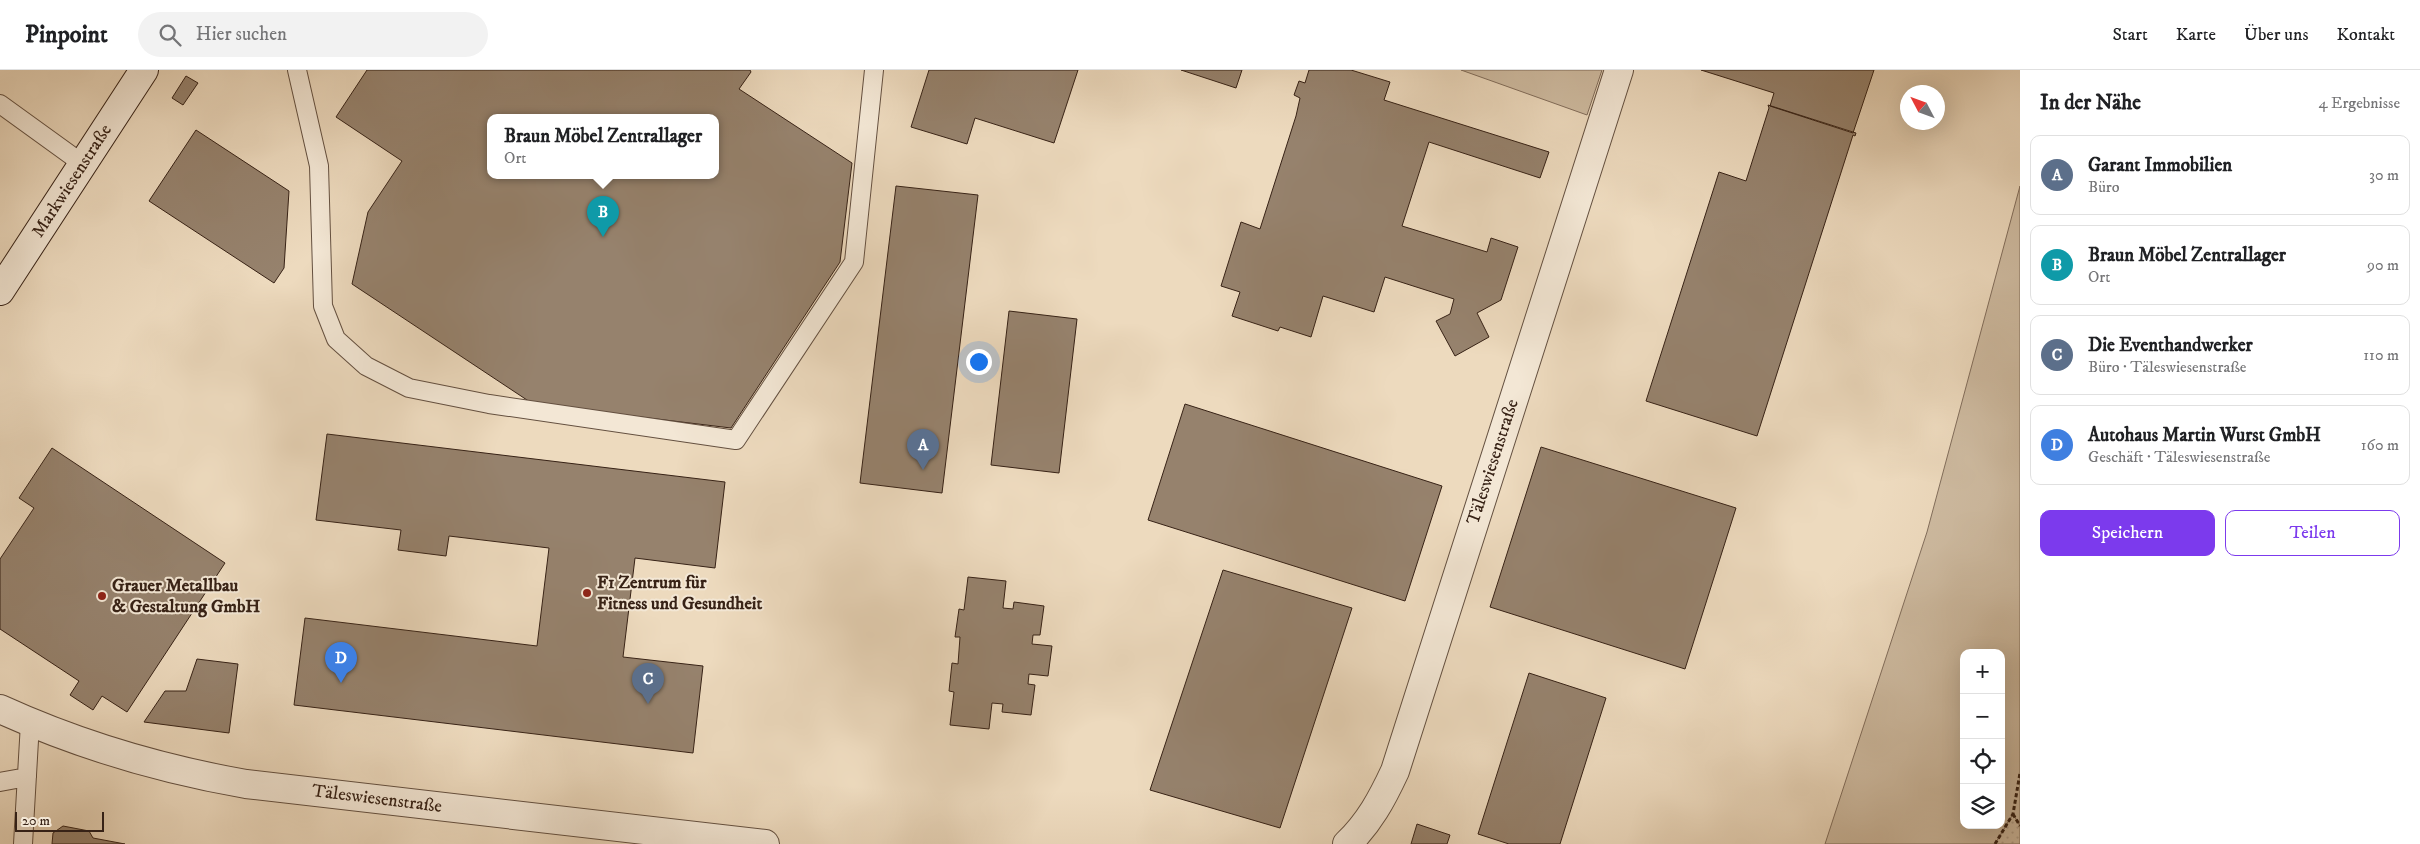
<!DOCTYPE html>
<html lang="de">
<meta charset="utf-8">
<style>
:root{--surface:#fff;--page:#f2f2f2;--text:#202124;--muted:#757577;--line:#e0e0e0;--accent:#7c3aed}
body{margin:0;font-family:"IM FELL DW Pica",serif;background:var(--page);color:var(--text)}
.controls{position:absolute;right:15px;bottom:15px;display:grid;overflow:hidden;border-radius:10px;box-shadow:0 5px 20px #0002}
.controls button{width:45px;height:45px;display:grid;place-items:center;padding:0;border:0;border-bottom:1px solid var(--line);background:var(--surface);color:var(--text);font:25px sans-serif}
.compass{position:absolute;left:1900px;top:15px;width:45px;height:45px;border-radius:50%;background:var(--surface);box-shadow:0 5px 20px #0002;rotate:311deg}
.scale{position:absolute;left:15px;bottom:12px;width:89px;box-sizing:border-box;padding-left:5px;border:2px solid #372216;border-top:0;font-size:14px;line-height:18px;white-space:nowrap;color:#372216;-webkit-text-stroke:4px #f3e7d5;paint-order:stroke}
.you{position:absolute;left:978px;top:291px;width:18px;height:18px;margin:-12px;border:4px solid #fff;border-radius:50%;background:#1a73e8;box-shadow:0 0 0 8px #1a73e833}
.badge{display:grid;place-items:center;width:32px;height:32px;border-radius:50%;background:var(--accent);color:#fff;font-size:16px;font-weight:700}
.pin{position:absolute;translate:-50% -41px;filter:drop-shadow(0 1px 2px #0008)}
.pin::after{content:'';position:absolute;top:26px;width:18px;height:15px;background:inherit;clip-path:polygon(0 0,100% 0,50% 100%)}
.popup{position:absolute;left:487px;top:44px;width:232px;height:65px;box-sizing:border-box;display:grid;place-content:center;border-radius:10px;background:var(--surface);filter:drop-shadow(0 1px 4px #0005);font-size:16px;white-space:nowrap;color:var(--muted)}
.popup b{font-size:19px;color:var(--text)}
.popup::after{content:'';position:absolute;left:50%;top:100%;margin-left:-10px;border:10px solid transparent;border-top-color:var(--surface)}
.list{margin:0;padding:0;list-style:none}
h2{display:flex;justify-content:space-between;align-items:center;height:65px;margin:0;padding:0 20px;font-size:21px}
h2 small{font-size:16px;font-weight:400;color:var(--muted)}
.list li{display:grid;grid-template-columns:32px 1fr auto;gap:15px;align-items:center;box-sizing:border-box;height:80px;margin:0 10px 10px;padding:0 10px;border:1px solid var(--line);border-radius:10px}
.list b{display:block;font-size:19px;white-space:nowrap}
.list p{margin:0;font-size:16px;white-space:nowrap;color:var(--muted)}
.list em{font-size:16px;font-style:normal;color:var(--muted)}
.actions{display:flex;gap:10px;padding:15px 20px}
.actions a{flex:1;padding:11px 0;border:1px solid var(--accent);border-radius:10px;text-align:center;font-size:18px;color:var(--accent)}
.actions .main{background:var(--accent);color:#fff}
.icon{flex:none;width:28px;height:28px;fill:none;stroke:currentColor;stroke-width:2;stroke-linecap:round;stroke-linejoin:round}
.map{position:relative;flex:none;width:2020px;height:774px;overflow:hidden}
header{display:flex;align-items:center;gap:30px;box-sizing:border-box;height:70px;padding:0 25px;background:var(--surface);border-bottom:1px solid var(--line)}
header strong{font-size:24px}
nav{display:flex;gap:28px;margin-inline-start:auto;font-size:18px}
.search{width:350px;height:45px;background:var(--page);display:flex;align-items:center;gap:12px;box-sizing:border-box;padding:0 18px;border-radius:28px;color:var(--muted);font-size:19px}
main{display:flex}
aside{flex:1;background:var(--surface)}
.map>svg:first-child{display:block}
.grass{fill:#cebba1;stroke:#826e5c;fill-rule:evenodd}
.garden{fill:url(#garden-dots);stroke:#826e5c}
.building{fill:#96826d;stroke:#372216;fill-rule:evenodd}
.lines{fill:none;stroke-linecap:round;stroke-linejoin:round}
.lane-casing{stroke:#645040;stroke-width:20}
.street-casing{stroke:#645040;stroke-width:30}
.secondary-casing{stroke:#372216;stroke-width:30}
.path{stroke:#372216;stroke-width:3;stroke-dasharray:4 2.5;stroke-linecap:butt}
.lane{stroke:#f3e7d5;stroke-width:18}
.street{stroke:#f3e7d5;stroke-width:28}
.secondary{stroke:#f3e7d5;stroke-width:28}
.poi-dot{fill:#8f2418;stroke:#f3e7d5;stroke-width:2}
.labels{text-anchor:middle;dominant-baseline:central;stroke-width:4;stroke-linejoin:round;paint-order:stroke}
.street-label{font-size:18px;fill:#372216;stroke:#f3e7d5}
.poi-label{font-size:18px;font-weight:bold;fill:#372216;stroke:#f3e7d5;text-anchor:start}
</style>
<header>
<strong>Pinpoint</strong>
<div class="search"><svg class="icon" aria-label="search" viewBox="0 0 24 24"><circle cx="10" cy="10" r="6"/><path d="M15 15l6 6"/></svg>Hier suchen</div>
<nav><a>Start</a><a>Karte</a><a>Über uns</a><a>Kontakt</a></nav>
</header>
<main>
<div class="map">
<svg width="2020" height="774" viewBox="0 0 2020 774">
<defs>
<pattern id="garden-dots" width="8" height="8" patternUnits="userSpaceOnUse" patternTransform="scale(1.25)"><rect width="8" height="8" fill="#cebba1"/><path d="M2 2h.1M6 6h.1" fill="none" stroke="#b2a08a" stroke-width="1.8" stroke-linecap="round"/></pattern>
</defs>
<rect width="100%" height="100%" fill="#eddabe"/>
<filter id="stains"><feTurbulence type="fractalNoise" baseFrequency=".004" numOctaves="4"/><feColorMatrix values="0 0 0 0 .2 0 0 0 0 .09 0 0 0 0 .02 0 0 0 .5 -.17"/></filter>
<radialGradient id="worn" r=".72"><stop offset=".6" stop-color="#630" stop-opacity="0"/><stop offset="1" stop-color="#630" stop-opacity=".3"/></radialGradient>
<path class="grass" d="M1461,0H1602L1587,45Z
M2020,116V756L2013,744L1995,774H1825L1927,462ZM1964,583H2001V755H1964Z"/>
<path class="garden" d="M2013,744L2020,756V774H1995Z"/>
<path class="building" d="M367,0H750L751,2L739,19L852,93L840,192L731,358L533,334L352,214L368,142L402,91L336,47ZM490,48H716V106H490Z
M929,0H1078L1054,73L975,48L967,74L911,57Z
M1181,0H1242L1236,18Z
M1309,0H1351L1390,12L1384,30L1549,82L1540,108L1429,72L1402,156L1487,182L1491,168L1518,177L1501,230L1477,243L1489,267L1455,286L1436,251L1450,244L1454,229L1385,207L1374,242L1323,226L1311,267L1280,257L1278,261L1232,246L1240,222L1221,216L1241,152L1260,159L1296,46L1300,28L1294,25L1299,11L1305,13Z
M1701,0H1874L1853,63L1770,36L1774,23Z
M186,6L198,13L183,35L172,28Z
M1768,35L1856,63L1855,66L1853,65L1757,366L1646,331L1719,102L1746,111L1769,38Z
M196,60L289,121L284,198L274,213L149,131Z
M896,116L978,125L942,423L860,413Z
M1009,241L1077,249L1059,403L991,395Z
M1185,334L1442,416L1405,531L1148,450Z
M327,364L725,412L715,498L635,488L623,587L703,596L693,683L294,635L305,548L537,576L549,478L449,466L446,486L398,480L401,460L316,450Z
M1541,377L1736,438L1685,599L1490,537Z
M52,378L225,493L127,642L102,626L93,640L70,625L79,611L0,559V489L34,438L19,428Z
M1223,500L1352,538L1280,758L1150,720Z
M968,507L1006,511L1003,538L1013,539L1014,532L1044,536L1040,565H1033L1032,574L1052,576L1048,606L1029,604L1028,614L1035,615L1031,645L1002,642L1003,634L992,633L989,659L950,655L954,622L949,621L952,593L958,594L960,567H955L959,539L964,540Z
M197,589L238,594L229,663L144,652L165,621H186Z
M1529,603L1606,628L1560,774H1509L1478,764Z
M1417,754L1450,765L1447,774H1411Z
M63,756L89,761L93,768L125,774H52L53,763Z"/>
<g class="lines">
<g class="lane-casing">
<path id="lane" d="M297,0L319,96L323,236L336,269L366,296L409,318L489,334L736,370L854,192L874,0
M0,34L83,94
M0,712L27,707
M23,774L30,653"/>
</g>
<g class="street-casing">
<path id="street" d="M0,639C79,675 160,699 246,714L765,774
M1347,774C1369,753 1382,729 1395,701L1619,0"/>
</g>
<g class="secondary-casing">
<path id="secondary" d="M0,221L144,0"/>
</g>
<path class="path" d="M2013,744L2020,756
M1995,774L2013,744L2020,703"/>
<use href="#lane" class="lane"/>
<use href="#street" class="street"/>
<use href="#secondary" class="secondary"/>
</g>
<g class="poi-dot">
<circle cx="587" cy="523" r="5"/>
<circle cx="102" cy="526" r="5"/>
</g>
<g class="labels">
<g class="street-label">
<text transform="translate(72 111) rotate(-57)">Markwiesenstraße</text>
<text transform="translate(1493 392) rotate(-72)">Täleswiesenstraße</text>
<text transform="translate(377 729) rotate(7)">Täleswiesenstraße</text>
</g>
<g class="poi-label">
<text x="597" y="513">F1 Zentrum für<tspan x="597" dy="21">Fitness und Gesundheit</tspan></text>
<text x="112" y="516">Grauer Metallbau<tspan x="112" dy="21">&amp; Gestaltung GmbH</tspan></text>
</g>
</g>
<rect width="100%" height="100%" filter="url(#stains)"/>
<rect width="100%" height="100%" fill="url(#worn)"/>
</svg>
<div class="controls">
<button>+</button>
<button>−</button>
<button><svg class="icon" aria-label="locate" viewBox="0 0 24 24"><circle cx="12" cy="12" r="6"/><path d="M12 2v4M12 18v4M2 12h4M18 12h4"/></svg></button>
<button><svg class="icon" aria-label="layers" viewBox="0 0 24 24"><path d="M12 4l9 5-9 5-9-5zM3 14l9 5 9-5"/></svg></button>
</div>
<svg class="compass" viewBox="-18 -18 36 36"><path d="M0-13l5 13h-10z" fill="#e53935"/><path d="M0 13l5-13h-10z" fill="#757577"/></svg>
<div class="scale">20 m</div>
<div class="you"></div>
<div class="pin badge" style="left:923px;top:400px;background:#5c6f8a">A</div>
<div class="pin badge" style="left:603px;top:167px;background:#0f9aa8">B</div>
<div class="popup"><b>Braun Möbel Zentrallager</b>Ort</div>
<div class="pin badge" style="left:648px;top:634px;background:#5c6f8a">C</div>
<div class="pin badge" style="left:341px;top:613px;background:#3f7fe0">D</div>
</div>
<aside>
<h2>In der Nähe<small>4 Ergebnisse</small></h2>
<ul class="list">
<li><span class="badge" style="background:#5c6f8a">A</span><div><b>Garant Immobilien</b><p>Büro</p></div><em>30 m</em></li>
<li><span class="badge" style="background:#0f9aa8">B</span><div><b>Braun Möbel Zentrallager</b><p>Ort</p></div><em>90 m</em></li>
<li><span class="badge" style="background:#5c6f8a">C</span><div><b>Die Eventhandwerker</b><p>Büro · Täleswiesenstraße</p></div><em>110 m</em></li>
<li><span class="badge" style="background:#3f7fe0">D</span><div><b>Autohaus Martin Wurst GmbH</b><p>Geschäft · Täleswiesenstraße</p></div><em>160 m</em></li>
</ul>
<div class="actions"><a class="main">Speichern</a><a>Teilen</a></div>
</aside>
</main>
